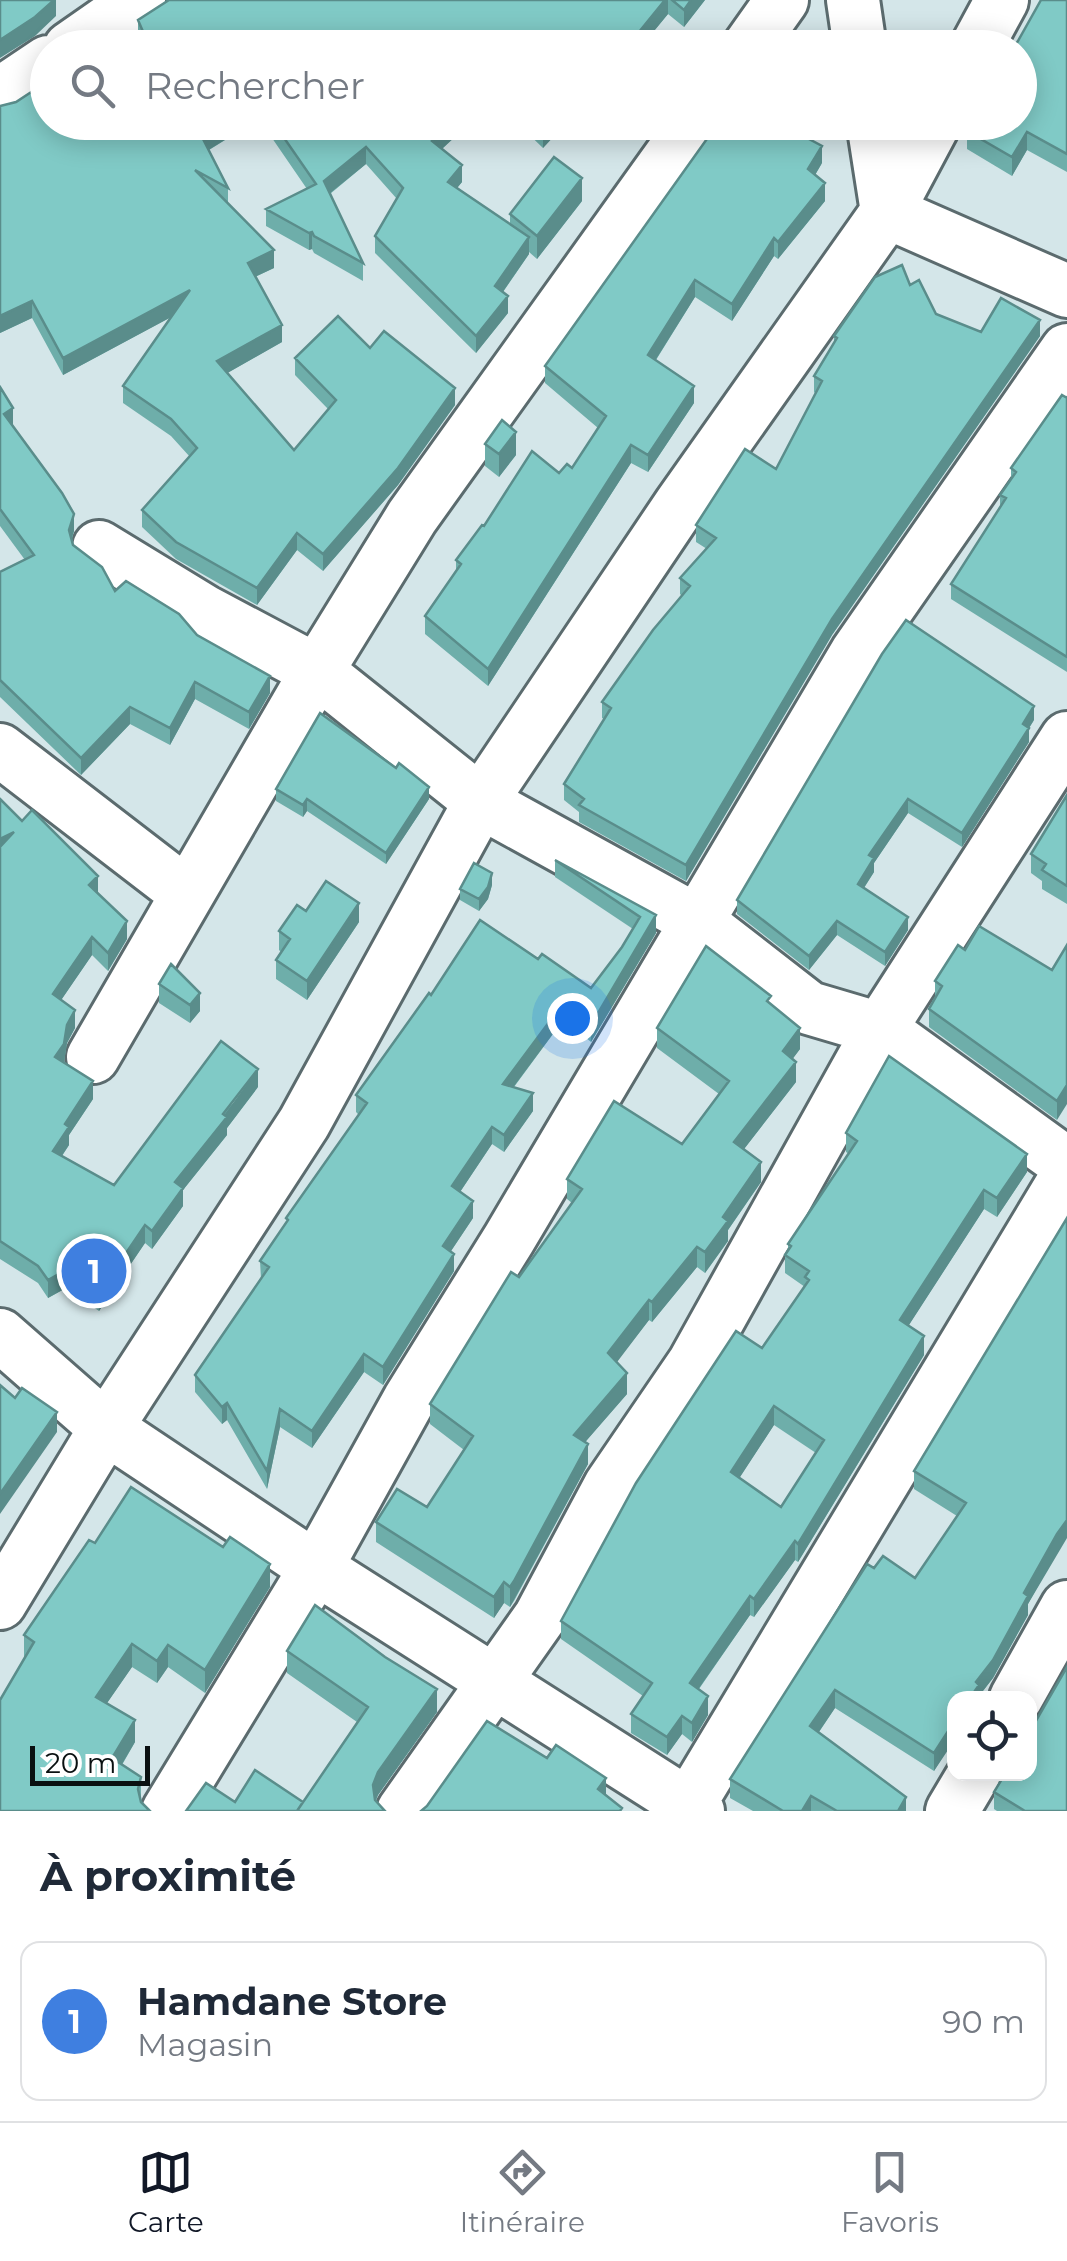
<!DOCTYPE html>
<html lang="fr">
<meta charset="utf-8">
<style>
:root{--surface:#fff;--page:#f6f6f7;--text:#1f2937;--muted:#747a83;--line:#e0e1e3;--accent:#111827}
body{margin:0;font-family:Montserrat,sans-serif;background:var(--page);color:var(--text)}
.controls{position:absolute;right:30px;bottom:30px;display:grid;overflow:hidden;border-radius:20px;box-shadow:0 5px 25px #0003}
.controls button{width:90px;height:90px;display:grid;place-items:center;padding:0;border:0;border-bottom:2px solid var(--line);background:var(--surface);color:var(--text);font:50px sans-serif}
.scale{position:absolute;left:30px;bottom:25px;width:120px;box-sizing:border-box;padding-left:10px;border:5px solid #0a1011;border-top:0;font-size:28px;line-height:35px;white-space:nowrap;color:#0a1011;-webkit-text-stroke:8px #fff;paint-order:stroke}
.you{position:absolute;left:572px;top:1018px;width:35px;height:35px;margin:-25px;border:8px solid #fff;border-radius:50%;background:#1a73e8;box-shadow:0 0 0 15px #1a73e833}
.badge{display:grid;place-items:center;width:65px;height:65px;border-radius:50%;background:var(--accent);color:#fff;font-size:32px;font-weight:700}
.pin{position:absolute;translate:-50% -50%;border:5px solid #fff;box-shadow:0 2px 10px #0006}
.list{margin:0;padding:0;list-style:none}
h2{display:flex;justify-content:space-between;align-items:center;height:130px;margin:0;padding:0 40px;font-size:42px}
h2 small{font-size:32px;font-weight:400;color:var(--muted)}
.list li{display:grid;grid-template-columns:65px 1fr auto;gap:30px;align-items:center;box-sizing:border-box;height:160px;margin:0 20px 20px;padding:0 20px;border:2px solid var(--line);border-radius:20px}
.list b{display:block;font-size:38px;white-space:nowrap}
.list p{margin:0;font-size:32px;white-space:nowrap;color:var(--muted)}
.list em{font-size:32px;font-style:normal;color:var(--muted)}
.icon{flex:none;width:55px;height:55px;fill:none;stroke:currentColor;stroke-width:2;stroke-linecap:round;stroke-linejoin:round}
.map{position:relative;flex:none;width:1067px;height:1811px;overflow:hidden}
.search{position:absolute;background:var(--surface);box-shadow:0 5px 25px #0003;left:30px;right:30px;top:30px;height:110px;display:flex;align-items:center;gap:25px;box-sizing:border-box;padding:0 35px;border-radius:55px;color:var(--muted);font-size:38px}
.sheet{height:310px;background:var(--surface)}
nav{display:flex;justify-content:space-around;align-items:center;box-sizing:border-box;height:140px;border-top:2px solid var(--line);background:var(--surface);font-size:28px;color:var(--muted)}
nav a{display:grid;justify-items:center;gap:5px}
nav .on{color:var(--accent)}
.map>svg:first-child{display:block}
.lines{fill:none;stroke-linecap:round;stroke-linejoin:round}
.minor-casing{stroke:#5b6b6e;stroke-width:58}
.minor{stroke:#fff;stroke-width:52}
.wall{fill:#6eaeaa;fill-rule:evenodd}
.shaded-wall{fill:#5a8d8b}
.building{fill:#80cac6;stroke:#5a8d8b;stroke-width:2.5;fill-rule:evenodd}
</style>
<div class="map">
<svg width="1067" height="1811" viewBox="0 0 1067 1811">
<rect width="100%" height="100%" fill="#d4e6e9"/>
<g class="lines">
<g class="minor-casing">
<path id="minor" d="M853,0L860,48
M70,48L139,0
M748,48L782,0
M976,48L1002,0
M0,94L48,62
M873,122L887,212L1067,291
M99,547L204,611L317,671L481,802L697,921L809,1008L880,1029L1067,1164
M0,750L186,893
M93,1057L317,671L412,517L695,122
M0,1335L106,1428L316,1568L698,1811
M0,1603L106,1428L304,1123L479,804L680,505L887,212L935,122
M1016,1698L1067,1607
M168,1811L316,1568L409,1400L509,1239L857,652L1067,350
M403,1811L540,1617L610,1486L694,1363L880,1029L1067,738
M685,1811L1067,1176
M952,1811L974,1774"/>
</g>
<use href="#minor" class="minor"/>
</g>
<path class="wall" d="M169,0H705L684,27L668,14L640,48H143L138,37V20Z
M1067,0V172L1027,150L1012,176L967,149V131Z
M0,106L48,122H254L209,150L228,188V203L274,268L255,277L282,342L227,373L294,450L328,409L295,375V358L370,348L455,405L398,485L323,571L297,550L257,605L176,559L142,527V510L190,457L171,436L123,403V386L171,317L63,375L32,318L0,333Z
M261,122H471L442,149L462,182L457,188L510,224V214L582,201L537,259L529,252V254L503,292L508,313L476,353L375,253V236L397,199L366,164L330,194L363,263V281L314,253L312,249L309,250L266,226V209L307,189Z
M516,122H567L543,148Z
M822,163L815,175L825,201L778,259L774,256L732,321L695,297L656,360L694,403L648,472L631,463L488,686L425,634V616L456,571V560L484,526L559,473L572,468L598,428L545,383V366Z
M910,285L936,314L981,332L1040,336L832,635L686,881L579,822V812L564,800V784L604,719L602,718V702L682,596L680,594V578L707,549L696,542V525L776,469L816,394L814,392V376L834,343V336Z
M0,387L12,425L74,531L72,539L73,545L115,591L197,635L270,693L249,729L195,699L170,745L130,724L81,775L0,697V572L25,560L0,526Z
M1067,398V672L951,599V584L1000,508V495L1011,479V468Z
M485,444L516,455L499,477L485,466Z
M1034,720L1029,728V742L962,847L908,813L874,863V872L864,888L908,930L885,966L837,935L809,970L737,914V900Z
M276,789L429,799L386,864L307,811L303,817L276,801Z
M1067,795V904L1042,889V881L1031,873V854Z
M0,799L98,893L127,939L108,971L92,955L61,1000L75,1028L67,1043L64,1062L93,1099L69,1135V1145L62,1156L114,1185L258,1087L227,1128V1135L183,1190V1206L152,1249L145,1243L99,1311L66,1288L48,1298L38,1283L0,1259Z
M555,860L656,915V933L591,1042L564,1019L514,1087L533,1111L504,1152L492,1144L460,1192L473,1218L451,1251L454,1271L383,1385L364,1372L312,1448L280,1427L267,1489L227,1420L222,1424L195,1392V1375L261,1279L260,1261L286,1223V1218L359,1115L356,1112V1095L431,995L538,959L591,988L622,947L633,929L555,877Z
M492,885L488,899L479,911L460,900V889Z
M306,911L359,922L307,1000L276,979V960L281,952L279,950V931Z
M1067,945L1057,1120L929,1027V1009L935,999V981L965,950L1052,970Z
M159,984L200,1011L190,1023L159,1003Z
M771,1004L800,1049L792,1059L796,1082L744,1149L761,1182L728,1230V1241L705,1273L697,1267L652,1322L649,1320L616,1362L627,1394L585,1442L588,1464L514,1601L510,1607L504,1603L494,1618L376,1542V1522L427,1507L464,1450L430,1424V1404L572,1203L567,1199V1179L682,1144L719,1094L657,1048V1028Z
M846,1133L1027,1172L997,1217L984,1209L908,1326L924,1355L798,1562L795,1560L754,1617L750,1615L699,1689L708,1715L692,1742L682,1734L667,1755L631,1733V1714L643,1696L561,1639V1621L762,1348L805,1287L785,1273V1255L788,1249V1244L849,1154L846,1152ZM774,1425L816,1453L781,1507L739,1478Z
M914,1471L1057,1552L1028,1604V1615L993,1678L979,1696V1698L934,1771L835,1708L819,1732L906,1811H753L730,1798V1779L874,1568L915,1578L957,1516L914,1489Z
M95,1543L270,1587L205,1693L168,1667L157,1683L132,1667L107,1703L135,1742L122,1765L141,1777V1802L24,1658V1635Z
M287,1651L437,1712L378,1795L376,1800L385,1811L235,1802L303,1803L357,1722L287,1673Z
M994,1792L1067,1811H997L994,1809Z"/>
<path class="shaded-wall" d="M54,0H56V16L35,36L0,58V40Z
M665,0H668V14L640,48H626Z
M691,0H705L684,27V10Z
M226,122H254L202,154V137Z
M452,122H471L432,158V141Z
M551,122H567L543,148V131Z
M1027,132V150L1012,176V157Z
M822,146V163L808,187V169Z
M366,147V164L324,198V181Z
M462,165V182L448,199V182Z
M582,178V201L537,259V236Z
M825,183V201L778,259V242Z
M312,232V249L309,250V233Z
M529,237V254L495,303V286Z
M774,238V256L732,321V304Z
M274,250V268L248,280V263Z
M695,280V297L648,372V355Z
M190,290V307L63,375V358Z
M508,296V313L476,353V336Z
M32,301V318L0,333V316Z
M1040,320V336L832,635L686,881V865L832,619Z
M282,325V342L217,379V361Z
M694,386V403L648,472V455Z
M455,388V405L398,485L323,571V554Z
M13,408V425L4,431V414Z
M516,432V455L499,477V454Z
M631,445V463L488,686V669Z
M74,514V531L69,547V530Z
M297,533V550L257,605V588Z
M270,676V693L249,729V712Z
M195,682V699L170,745V728Z
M1034,706V720L1029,728V742L962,847V833Z
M130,707V724L81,775V758Z
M429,787V799L386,864V853Z
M307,799V811L303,817V805Z
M908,799V813L874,863V872L858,897V884L869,855Z
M14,832L0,857V839Z
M492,873V885L488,899L479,911V899Z
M98,876V894L89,885Z
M359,903V922L307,1000V981Z
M656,915V933L591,1042V1025Z
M908,917V930L885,966V952Z
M127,921V939L108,971V953Z
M837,921V935L809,970V956Z
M92,937V955L53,1012V994Z
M200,993V1011L190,1023V1005Z
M564,1002V1019L503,1101V1084Z
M75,1010V1028L67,1043L64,1062L55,1057L67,1025Z
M800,1028V1049L783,1072V1051Z
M796,1062V1082L734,1162V1142Z
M258,1069V1087L227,1128V1135L183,1190V1206L152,1249V1231L175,1182Z
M93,1081V1099L69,1135V1145L53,1169V1151L65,1124Z
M1067,1085V1104L1057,1120V1101Z
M533,1093V1111L504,1152V1135Z
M492,1127V1144L452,1204V1186Z
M1027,1154V1172L997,1217V1198Z
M761,1162V1182L728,1230V1241L705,1273V1252L723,1217Z
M984,1190V1209L900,1339V1320Z
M473,1201V1218L443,1263V1246Z
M145,1225V1243L99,1311V1293Z
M697,1247V1267L652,1322V1302Z
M454,1254V1271L383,1385V1367Z
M66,1270V1288L48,1298V1280Z
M649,1300V1320L608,1374V1353Z
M924,1336V1355L798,1562V1544Z
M364,1354V1372L312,1448V1431Z
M627,1373V1394L574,1455V1435Z
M227,1403V1420L222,1424V1407Z
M774,1406V1425L731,1491V1472Z
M280,1409V1427L267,1489V1471Z
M57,1412V1432L0,1514V1494Z
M588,1444V1464L510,1607V1587Z
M1067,1520V1538L1028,1604V1615L993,1678L979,1696V1698H970L976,1682L1024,1593L1057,1534Z
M795,1541V1560L754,1617V1599Z
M270,1564V1587L205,1693V1670Z
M504,1582V1603L494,1618V1597Z
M750,1596V1615L690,1701V1683Z
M132,1644V1667L96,1719V1697Z
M168,1645V1667L157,1683V1661Z
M437,1689V1712L378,1795L373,1807V1785L378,1772Z
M835,1690V1708L810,1745V1726Z
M708,1696V1715L692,1742V1723Z
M682,1716V1734L667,1755V1737Z
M135,1720V1742L112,1781V1758Z
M954,1722V1741L934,1771V1753Z
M606,1778V1800L598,1789Z
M811,1796V1811H802Z
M906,1797V1811H898Z"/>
<path class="building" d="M0,0H54L35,17L0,40Z
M169,0H665L626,48H150L138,20Z
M672,0H691L684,10Z
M1041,0H1067V154L1027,132L1012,157L967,131L972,122H1020V48H1014Z
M48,81V122H226L202,137L228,188L195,170L274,250L248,263L282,325L217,361L294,450L336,400L295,358L338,316L370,348L384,331L455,388L398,468L323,554L297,533L257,588L176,542L142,510L197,448L171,419L123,386L190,290L63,358L32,301L0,316V106L16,102Z
M273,122H452L432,141L462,165L448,182L529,237L495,286L508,296L476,336L375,236L403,188L366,147L324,181L363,263L314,236L312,232L309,233L266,209L316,184Z
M534,122H551L543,131Z
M719,122H777L822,146L808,169L825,183L778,242L774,238L732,304L695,280L648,355L694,386L648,455L631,445L488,669L425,616L461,564L456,560L482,525L484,526L532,451L559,473L567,464L572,468L606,416L545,366Z
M554,157L582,178L537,236L510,214Z
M902,265L910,285L919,280L936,314L981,332L1001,298L1040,320L832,619L686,865L579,805L584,799L564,784L611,708L602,702L653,630L690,586L680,578L716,538L696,525L745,449L776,469L822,381L814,376L837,338L834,336L875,277Z
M0,387L13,408L4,414L62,493L74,514L69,530L73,545L102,567L115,591L126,581L179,614L197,635L270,676L249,712L195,682L170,728L130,707L81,758L0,680V572L34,555L0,509Z
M1062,395L1067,398V657L951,584L1006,498L1000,495L1016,472L1011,468Z
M502,420L516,432L499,454L485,444Z
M906,620L1034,706L1023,724L1029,728L962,833L908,799L869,855L874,858L858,884L908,917L885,952L837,921L809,956L737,900L882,654Z
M320,713L396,768L399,763L429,787L386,853L307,799L303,805L276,789Z
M1067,795V886L1042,870L1046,864L1031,854Z
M0,799L22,821L32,810L98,876L89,885L127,921L108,953L92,937L53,994L75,1010L67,1025L64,1044L55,1057L93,1081L65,1124L69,1127L53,1151L114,1185L221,1041L258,1069L223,1114L227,1117L175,1182L183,1188L152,1231L145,1225L99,1293L66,1270L48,1280L38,1266L0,1241V847L14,832L0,839Z
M555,860L656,915L591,1025L564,1002L503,1084L533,1093L504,1135L492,1127L452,1186L473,1201L443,1246L454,1254L383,1367L364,1354L312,1431L280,1409L267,1471L227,1403L222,1407L195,1375L269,1267L260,1261L288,1220L286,1218L367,1103L356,1095L429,993L431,995L480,920L538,959L542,954L591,988L622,947L640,917Z
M474,863L492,873L488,887L479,899L460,889Z
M326,881L359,903L307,981L276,960L290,939L279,931L297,905L306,911Z
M979,926L1052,970L1067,945V1085L1057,1101L929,1009L942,986L935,981L958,945L965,950Z
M706,946L771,996L767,1001L800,1028L783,1051L796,1062L734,1142L761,1162L723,1217L728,1221L705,1252L697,1247L652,1302L649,1300L608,1353L627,1373L574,1435L588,1444L514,1581L510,1587L504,1582L494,1597L376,1522L397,1489L427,1507L473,1436L430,1404L511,1272L519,1277L582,1189L567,1179L614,1101L682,1144L729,1081L657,1028Z
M171,964L200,993L190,1005L159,984Z
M889,1056L1027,1154L997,1198L984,1190L900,1320L924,1336L798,1544L795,1541L754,1599L750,1596L690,1683L708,1696L692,1723L682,1716L667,1737L631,1714L652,1683L561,1621L636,1483L736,1331L762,1348L809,1280L805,1277L809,1271L785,1255L791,1246L788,1244L857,1141L846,1133ZM774,1406L824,1440L781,1507L731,1472Z
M1067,1218V1520L1057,1534L1024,1593L1028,1596L993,1660L976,1682L979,1685L970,1698H954V1722L934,1753L835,1690L810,1726L906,1797L898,1811H837L811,1796L802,1811H783L730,1779L867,1564L874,1568L883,1556L915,1578L966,1503L914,1471Z
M0,1385L15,1398L22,1388L57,1412L0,1494Z
M131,1487L223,1547L230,1537L270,1564L205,1670L168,1645L157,1661L132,1644L96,1697L135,1720L112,1758L141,1777L138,1789L141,1802L150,1811H0V1700L34,1642L24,1635L89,1540L95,1543Z
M315,1605L385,1657L437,1689L378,1772L373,1785L375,1800L385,1811H297L368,1707L287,1651Z
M1067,1667V1811H1025L994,1792L1005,1774H1030V1731Z
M487,1721L547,1758L556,1745L606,1778L598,1789L622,1808L620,1811H421L427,1806Z
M255,1770L303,1802L297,1811H186L206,1783L235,1802Z"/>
</svg>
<div class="controls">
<button><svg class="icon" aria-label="locate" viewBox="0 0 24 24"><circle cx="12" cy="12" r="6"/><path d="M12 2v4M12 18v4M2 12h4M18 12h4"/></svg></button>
</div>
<div class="scale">20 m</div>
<div class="you"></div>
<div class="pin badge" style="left:94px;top:1271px;background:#3f7fe0">1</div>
<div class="search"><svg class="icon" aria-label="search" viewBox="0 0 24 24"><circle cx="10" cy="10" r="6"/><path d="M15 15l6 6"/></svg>Rechercher</div>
</div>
<section class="sheet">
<h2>À proximité<small></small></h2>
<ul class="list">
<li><span class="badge" style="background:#3f7fe0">1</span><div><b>Hamdane Store</b><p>Magasin</p></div><em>90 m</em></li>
</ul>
</section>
<nav>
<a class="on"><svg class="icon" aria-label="map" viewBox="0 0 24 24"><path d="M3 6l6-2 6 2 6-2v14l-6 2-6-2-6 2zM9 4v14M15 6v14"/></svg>Carte</a>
<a><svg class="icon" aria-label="directions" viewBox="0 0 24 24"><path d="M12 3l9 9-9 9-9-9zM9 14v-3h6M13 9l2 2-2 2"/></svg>Itinéraire</a>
<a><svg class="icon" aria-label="saved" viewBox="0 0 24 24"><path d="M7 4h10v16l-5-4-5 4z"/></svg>Favoris</a>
</nav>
